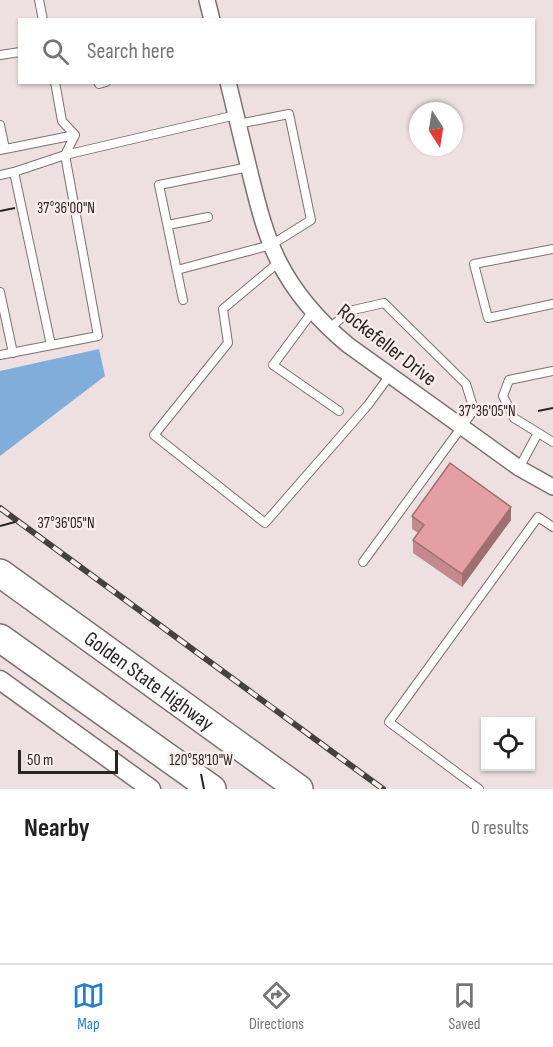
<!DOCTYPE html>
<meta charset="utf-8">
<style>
:root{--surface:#fff;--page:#f2f2f2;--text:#202124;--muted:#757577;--line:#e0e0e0;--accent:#227fcb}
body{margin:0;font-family:"Sofia Sans Condensed",sans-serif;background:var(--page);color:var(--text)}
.controls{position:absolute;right:18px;bottom:18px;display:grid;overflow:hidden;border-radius:0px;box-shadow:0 2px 4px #0004}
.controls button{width:54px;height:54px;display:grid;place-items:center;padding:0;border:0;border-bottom:2px solid var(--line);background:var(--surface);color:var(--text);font:30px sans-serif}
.compass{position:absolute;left:409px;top:102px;width:54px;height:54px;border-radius:50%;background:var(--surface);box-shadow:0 2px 4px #0004;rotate:168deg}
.scale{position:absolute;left:18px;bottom:15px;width:100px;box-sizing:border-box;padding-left:6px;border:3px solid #2a2525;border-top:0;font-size:16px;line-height:21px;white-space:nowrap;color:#2a2525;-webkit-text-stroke:4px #fceded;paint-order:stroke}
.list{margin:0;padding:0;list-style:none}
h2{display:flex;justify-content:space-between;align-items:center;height:78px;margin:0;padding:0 24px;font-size:26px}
h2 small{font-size:20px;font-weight:400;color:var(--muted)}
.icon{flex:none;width:33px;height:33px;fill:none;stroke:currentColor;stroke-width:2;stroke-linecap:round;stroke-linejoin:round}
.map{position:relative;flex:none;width:553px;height:789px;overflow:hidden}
.search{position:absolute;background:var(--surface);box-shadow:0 2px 4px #0004;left:18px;right:18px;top:18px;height:66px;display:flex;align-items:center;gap:15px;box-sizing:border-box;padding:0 21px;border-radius:0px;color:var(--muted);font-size:22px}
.sheet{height:174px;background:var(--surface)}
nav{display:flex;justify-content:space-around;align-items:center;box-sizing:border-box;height:84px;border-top:2px solid var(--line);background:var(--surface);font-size:16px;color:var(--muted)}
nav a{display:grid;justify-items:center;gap:3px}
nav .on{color:var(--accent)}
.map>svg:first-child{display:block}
.water{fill:#81adda}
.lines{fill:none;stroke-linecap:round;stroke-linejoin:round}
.service-casing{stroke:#7d7070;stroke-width:10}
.minor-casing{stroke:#7d7070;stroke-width:18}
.tertiary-casing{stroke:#7d7070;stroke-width:21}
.motorway-casing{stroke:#7d7070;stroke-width:30}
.service{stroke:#fff;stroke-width:8}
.minor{stroke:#fff;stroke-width:15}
.tertiary{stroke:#fff;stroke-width:18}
.motorway{stroke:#fff;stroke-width:27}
.rail-casing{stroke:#474040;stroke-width:6}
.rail{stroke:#fceded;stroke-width:4;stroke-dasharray:11;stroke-linecap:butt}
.wall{fill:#c3898c}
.shaded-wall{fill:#9f6f72}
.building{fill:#e39fa3;stroke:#9f6f72;stroke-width:1.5}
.ticks{fill:none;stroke:#2a2525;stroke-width:2}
.labels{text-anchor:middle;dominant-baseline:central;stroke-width:5;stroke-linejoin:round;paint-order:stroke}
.street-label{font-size:21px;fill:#2a2525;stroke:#fceded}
.ticks-label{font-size:15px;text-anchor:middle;fill:#2a2525;stroke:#fceded;stroke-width:5;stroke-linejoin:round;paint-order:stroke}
</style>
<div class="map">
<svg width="553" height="789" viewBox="0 0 553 789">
<rect width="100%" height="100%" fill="#eee0e0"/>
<path class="water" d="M99,349L105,376L0,456V371Z"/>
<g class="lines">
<g class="service-casing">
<path id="service" d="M39,0L43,20
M0,55L20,52
M98,82L99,84L106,82
M0,125L5,149
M0,150L75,135
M14,172L51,345
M0,175L14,172L65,155L236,115
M168,225L208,217
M553,249L474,264L488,318L553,304
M279,262L223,309L228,343L154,435L265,523L368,405L390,375
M177,270L271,245L311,220L289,114L238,124
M0,292L13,353
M183,300L159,185L249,167
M313,311L273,365L339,411
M329,329L349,311L384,303L466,384L474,410L363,562
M0,355L98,336L65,155L75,135L62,121L55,82
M553,371L509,380L503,396L514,418L553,442
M519,468L538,433
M479,789L389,722L538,517L553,527"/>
</g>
<g class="minor-casing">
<path id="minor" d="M207,0L212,20
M228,82C236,114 243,145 251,177C258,205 265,234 278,260C295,294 319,321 348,345L519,468L553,487"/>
</g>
<g class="tertiary-casing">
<path id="tertiary" d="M0,680L151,789"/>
</g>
<g class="motorway-casing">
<g id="motorway">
<path id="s1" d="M0,573L299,789"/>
<path d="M0,638L212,789"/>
</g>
</g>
<use href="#service" class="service"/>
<use href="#minor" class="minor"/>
<use href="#tertiary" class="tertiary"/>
<use href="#motorway" class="motorway"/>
<g class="rail-casing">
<path id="rail" d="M0,508L383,789"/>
</g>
<use href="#rail" class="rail"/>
</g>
<path class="wall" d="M412,516L511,520L462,587L413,553V540L418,533L412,529Z"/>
<path class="shaded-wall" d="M511,507V520L462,587V574Z"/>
<path class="building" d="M450,463L511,507L462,574L413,540L424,525L412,516Z"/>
<path class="ticks" d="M0,211L15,208M538,411L553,408M0,526L15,522M201,774L204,789"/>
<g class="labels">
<g class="street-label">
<text transform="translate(387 345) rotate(38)">Rockefeller Drive</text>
<text stroke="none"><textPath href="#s1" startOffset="184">Golden State Highway</textPath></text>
</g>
</g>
<g class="ticks-label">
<text x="66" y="213">37°36'00"N</text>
<text x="487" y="416">37°36'05"N</text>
<text x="66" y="528">37°36'05"N</text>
<text x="201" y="765">120°58'10"W</text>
</g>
</svg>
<div class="controls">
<button><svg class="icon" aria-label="locate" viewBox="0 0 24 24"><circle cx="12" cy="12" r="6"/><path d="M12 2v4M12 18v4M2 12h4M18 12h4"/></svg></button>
</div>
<svg class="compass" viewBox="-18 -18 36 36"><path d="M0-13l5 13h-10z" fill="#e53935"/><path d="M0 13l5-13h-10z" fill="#757577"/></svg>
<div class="scale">50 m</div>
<div class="search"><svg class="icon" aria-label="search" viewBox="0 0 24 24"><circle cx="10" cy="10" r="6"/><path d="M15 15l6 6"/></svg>Search here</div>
</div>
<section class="sheet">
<h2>Nearby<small>0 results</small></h2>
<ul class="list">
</ul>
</section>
<nav>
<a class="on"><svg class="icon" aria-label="map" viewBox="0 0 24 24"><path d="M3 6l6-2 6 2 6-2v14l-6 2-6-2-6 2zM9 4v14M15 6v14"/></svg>Map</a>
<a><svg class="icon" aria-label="directions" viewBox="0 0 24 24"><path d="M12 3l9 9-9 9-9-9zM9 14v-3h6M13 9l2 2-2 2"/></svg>Directions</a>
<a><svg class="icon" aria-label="saved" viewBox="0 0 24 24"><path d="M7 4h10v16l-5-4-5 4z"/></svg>Saved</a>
</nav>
